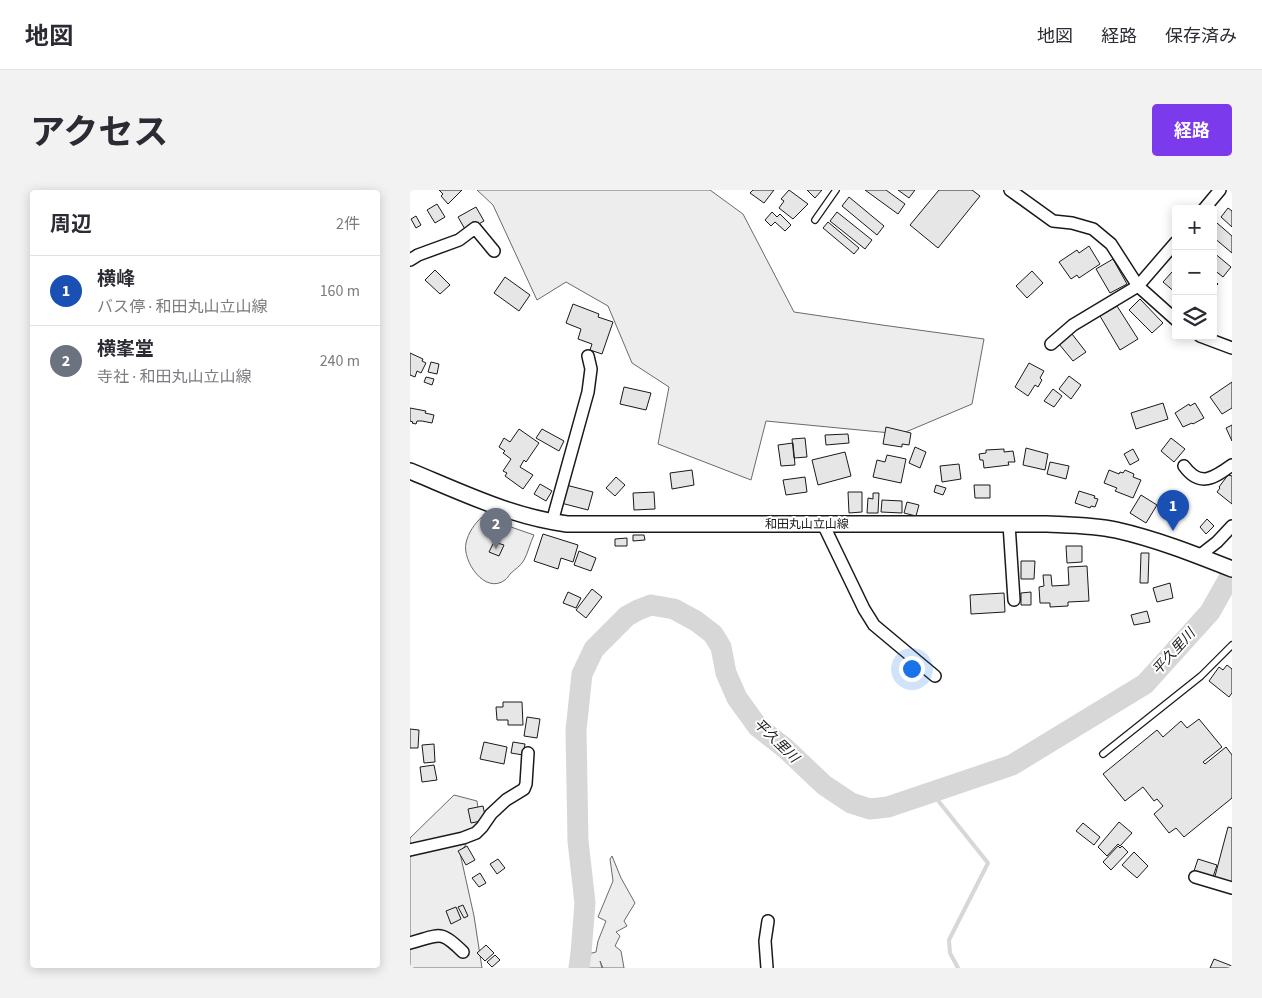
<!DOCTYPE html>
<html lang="ja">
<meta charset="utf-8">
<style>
:root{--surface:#fff;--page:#f2f2f3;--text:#2b2b33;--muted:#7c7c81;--line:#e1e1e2;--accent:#7c3aed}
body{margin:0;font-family:"Source Sans 3","Noto Sans JP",sans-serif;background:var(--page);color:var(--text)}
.controls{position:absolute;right:15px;top:15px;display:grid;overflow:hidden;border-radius:5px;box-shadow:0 2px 12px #0003}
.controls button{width:45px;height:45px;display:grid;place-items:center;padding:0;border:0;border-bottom:1px solid var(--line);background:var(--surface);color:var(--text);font:25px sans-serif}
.you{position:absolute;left:501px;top:478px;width:18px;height:18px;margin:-12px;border:4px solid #fff;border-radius:50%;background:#1a73e8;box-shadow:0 0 0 8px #1a73e833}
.badge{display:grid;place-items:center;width:32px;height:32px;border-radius:50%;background:var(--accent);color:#fff;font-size:16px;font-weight:700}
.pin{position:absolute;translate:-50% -41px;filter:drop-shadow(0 1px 2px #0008)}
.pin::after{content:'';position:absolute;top:26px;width:18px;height:15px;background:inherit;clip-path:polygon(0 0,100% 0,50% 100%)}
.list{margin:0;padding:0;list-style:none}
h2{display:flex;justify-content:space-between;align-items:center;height:65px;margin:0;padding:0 20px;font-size:21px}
h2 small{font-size:16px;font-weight:400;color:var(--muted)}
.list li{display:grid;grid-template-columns:32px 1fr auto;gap:15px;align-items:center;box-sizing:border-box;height:70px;padding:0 20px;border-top:1px solid var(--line)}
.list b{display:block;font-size:19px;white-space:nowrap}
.list p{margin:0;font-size:16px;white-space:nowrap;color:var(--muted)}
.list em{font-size:16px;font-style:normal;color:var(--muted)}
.icon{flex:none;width:28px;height:28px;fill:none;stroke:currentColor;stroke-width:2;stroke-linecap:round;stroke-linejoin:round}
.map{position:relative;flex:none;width:822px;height:778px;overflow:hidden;border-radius:5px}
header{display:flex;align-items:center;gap:30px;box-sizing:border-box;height:70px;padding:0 25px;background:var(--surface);border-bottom:1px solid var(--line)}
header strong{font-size:24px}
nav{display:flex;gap:28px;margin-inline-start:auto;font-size:18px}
.intro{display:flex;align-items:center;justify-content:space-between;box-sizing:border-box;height:120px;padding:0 30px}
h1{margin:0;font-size:35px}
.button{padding:12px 22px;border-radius:5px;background:var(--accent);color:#fff;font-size:18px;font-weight:700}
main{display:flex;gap:30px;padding:0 30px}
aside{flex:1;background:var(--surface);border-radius:5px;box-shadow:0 2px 12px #0003}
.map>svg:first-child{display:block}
.green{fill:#ededed;stroke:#6a6a6a}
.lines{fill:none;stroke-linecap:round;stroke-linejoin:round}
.stream{stroke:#d7d7d7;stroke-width:4}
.river{stroke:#d7d7d7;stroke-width:21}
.building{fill:#e6e6e6;stroke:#1a1a1a}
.service-casing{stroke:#1a1a1a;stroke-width:8}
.minor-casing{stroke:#1a1a1a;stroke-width:14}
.secondary-casing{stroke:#1a1a1a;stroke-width:18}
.service{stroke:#fff;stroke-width:5.5}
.minor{stroke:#fff;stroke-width:11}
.secondary{stroke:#fff;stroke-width:15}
.labels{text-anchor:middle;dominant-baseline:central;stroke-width:4;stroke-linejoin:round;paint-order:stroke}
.street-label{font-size:12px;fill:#1a1a1a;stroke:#fff}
.water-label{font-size:14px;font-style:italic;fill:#1a1a1a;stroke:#fff}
</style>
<header>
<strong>地図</strong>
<nav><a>地図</a><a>経路</a><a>保存済み</a></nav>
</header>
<div class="intro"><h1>アクセス</h1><a class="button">経路</a></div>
<main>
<aside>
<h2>周辺<small>2件</small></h2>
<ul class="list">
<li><span class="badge" style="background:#1a4fb4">1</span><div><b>横峰</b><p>バス停 · 和田丸山立山線</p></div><em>160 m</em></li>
<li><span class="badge" style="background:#6b7280">2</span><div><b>横峯堂</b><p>寺社 · 和田丸山立山線</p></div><em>240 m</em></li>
</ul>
</aside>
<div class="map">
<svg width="822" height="778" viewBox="0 0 822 778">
<rect width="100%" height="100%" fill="#fff"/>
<path class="green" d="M67,0H300L333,24L384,122L472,135L574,149L562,214L491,244L356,231L341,290L248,254L259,197L222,173L198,116L156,92L127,110L83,15Z
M72,327L124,345C120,353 118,363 114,370C111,376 105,379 100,384C99,386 97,388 95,390C75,405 52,371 56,353C58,343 65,333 72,327Z
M44,605L67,611L70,634L50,663L64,726L72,778H0V648Z
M202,666L211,688L225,713L214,731L217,736L206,742L210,746L205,756L211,761L214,778H193L190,771L192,778H172L177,771L178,764L186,762L188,751L196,731L188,727L203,691L200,669Z"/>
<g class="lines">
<path class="stream" d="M522,603L578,673L539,750L540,763L548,778"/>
<path class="river" d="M169,778L171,763L175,713L168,651L166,540L172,484L184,459L217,426L228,420L241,415L264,419L286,431L303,444L311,457L316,483L327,508L348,537L375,558L414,595L441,613L460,619L478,617L602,575L735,494L800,422L822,383"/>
</g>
<path class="building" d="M29,0H52L38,14L31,6L33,4Z
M343,0H364L354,13L340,3Z
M379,0L398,14L383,29L369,18L374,11L371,9Z
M397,0H412L405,8Z
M455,0H476L495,14L488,24Z
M488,0H505L499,8Z
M529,0H562L570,6L528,58L500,35Z
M439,7L474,36L467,45L432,16Z
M27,14L35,27L25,33L17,20Z
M66,17L74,31L56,41L48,27Z
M818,18L822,21V37L811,27Z
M362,22L367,27L370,24L381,35L375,41L365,32L361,36L355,30Z
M427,22L462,50L455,59L420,31Z
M6,26L11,35L6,38L1,29Z
M418,32L449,58L444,64L413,38Z
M807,33L822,46V63L803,47V38Z
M679,56L690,74L669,88L667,85L661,89L649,72L667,60L669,63Z
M803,62L821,77L813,87L803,79Z
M703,69L717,94L700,103L686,79Z
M25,80L40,95L30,104L15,90Z
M622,81L633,93L617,108L606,96Z
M762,82L766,86V103L753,92Z
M95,87L120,105L109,121L84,103Z
M803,89L808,94L803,99Z
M730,109L753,133L742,143L719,120Z
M163,114L189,124L188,127L203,132L192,164L180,160L182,154L168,149L171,139L156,133Z
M707,116L728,149L710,160L690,126Z
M662,144L676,162L663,171L649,154Z
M0,163L13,169L12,171L16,173L11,183L7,181L5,187L0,185Z
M21,172L29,174L27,184L18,182Z
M619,173L634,181L630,188L632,190L628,197L625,195L618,206L605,197Z
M659,186L671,195L661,209L649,199Z
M16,187L24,189L22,195L14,192Z
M822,192V218L812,224L800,207Z
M214,197L241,203L236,220L210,214Z
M643,199L652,206L644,217L634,211Z
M753,213L758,229L726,239L721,223Z
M785,213L794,228L783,234L782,233L773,237L765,223L779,214L780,216Z
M0,218L16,221L15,223L24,225L22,233L12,231H7L6,234L2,233L3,232L0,231Z
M822,235V251L816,238Z
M476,237L501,243L499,255L492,254V257L473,254Z
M109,239L129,253L116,272L114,270L110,277L123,285L113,299L95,286L97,283L93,281L101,269L93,263L95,261L89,257L94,248L100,252Z
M132,239L154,251L149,261L126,248Z
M438,244L439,253L416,255L415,245Z
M395,248L397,267L384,268L382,249Z
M761,248L775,259L764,272L751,261Z
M383,253L385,275L371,276L368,255Z
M505,257L516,262L510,278L499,273Z
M616,258L638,264L635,280L613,275Z
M594,259V262L603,261L605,272H598L599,275L574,278L573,270H570L569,264L576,263V260Z
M723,259L729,270L720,275L714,264Z
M435,262L441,286L408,295L402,270Z
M477,265L496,269L491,293L463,287L467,270L475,272Z
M640,272L659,276L656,289L637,284Z
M549,274L551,289L532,292L530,276Z
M282,280L284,295L262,299L260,283Z
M699,280L709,284L710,282L713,283L715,280L724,284L723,287L731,290L723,308L705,301L707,298L694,293Z
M818,285L822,286V314L807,302L810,298L809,297Z
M206,287L215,295L205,306L196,298Z
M395,287L397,302L376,305L373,290Z
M130,294L142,301L136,311L124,304Z
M156,295L183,302L178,320L151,313Z
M526,295L536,298L533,305L524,302Z
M564,295H580V308H565Z
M669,301L685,306L684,308L688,309L685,317L681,316L680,318L665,313Z
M244,302L245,319L224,320L223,303Z
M438,302H452V322L439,323Z
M463,303H469L468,323H457L458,308L463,309Z
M731,305L747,315L736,333L720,323Z
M472,310L492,311V323L471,322Z
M497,312L509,315L506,326L494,323Z
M797,329L804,336L796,344L790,337Z
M133,344L168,355L163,372L151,368L148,379L124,371Z
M223,345H234L235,350L223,351Z
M217,348V356H205V349Z
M84,352L94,355L89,366L79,362Z
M656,356H672V372L657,373Z
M169,361L186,368L181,381L164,375Z
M731,363H739L738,393H730Z
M611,371H625L624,389H611Z
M677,376L679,411L658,412V416L640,417V413H630L629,397L634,396L633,385H641L642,396L659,395L658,377Z
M760,393L763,408L747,412L743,398Z
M182,399L192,407L176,428L166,420Z
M158,402L171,408L166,418L153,413Z
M621,402V415H611V403Z
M594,403L595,422L561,424L560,405Z
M737,421L740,432L724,435L721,425Z
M817,475L822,479V503L819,507L799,491L809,477L813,480Z
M93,512H112L113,535H98V530H87L86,517H93Z
M117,527L130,529L127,548L114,546Z
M789,529L812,557L793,572L795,574L816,557L822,565V608L774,647L766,638L759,643L744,624L753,616L747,609L744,611L733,597L715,611L693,584L747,540L753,547L771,531L777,538Z
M0,539L9,540L8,558H0Z
M74,552L97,557L94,574L70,569Z
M103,552L115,554L113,565L101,563Z
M24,554L25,572L14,573L12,555Z
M24,575L27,590L12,592L10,577Z
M73,616L76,630L61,633L58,619Z
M709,632L722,643L710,656L708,654L697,666L688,657Z
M673,633L690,647L684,655L666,641Z
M818,637L822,638V694L804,690Z
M57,656L65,670L56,675L48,661Z
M708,656L710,658L712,656L718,662L701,680L693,672Z
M724,662L738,676L727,688L712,675Z
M88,669L95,678L87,684L80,674Z
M788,669L807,675L803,687L784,681Z
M70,683L76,693L69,697L62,688Z
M53,715L58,726L54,728L48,717Z
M46,717L51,729L41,734L36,721Z
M76,755L84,763L75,771L67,763Z
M85,765L90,770L82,777L77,772Z
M804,769L822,776L821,778H800Z"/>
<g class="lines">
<g class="service-casing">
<path id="service" d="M405,30L426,0
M693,564L791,486L822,455"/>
</g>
<g class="minor-casing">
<path id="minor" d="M600,0L643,31L662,33L683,39L701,54L728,96L766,130
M794,19L810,0
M0,70L8,65L49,50L65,38L84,61
M790,146L822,158
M641,154L663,135L728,96L766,52
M774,276C790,298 804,288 822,275
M142,332L178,202L181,179L178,166
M413,334L454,419L464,435L525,486
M599,334L604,410
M789,366L807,352L822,336
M0,660L53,648L66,643L72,637L81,624L96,610L114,599L116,594L118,563
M785,687L822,698
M0,753C30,745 30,739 53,762
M357,778L355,751L358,731"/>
</g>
<g class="secondary-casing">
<path id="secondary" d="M0,281C51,302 102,327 157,334H637C660,335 684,335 706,340C746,349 784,364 822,379"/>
</g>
<use href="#service" class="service"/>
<use href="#minor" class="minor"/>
<use href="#secondary" class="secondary"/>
</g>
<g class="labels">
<g class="street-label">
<text x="397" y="334">和田丸山立山線</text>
</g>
<g class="water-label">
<text transform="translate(764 462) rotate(-48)">平久里川</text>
<text transform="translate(366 551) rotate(44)">平久里川</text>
</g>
</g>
</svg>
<div class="controls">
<button>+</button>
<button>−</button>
<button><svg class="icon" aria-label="layers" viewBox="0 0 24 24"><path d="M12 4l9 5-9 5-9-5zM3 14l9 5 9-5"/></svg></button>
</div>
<div class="you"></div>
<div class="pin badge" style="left:763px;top:341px;background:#1a4fb4">1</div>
<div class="pin badge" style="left:86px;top:359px;background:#6b7280">2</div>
</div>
</main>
